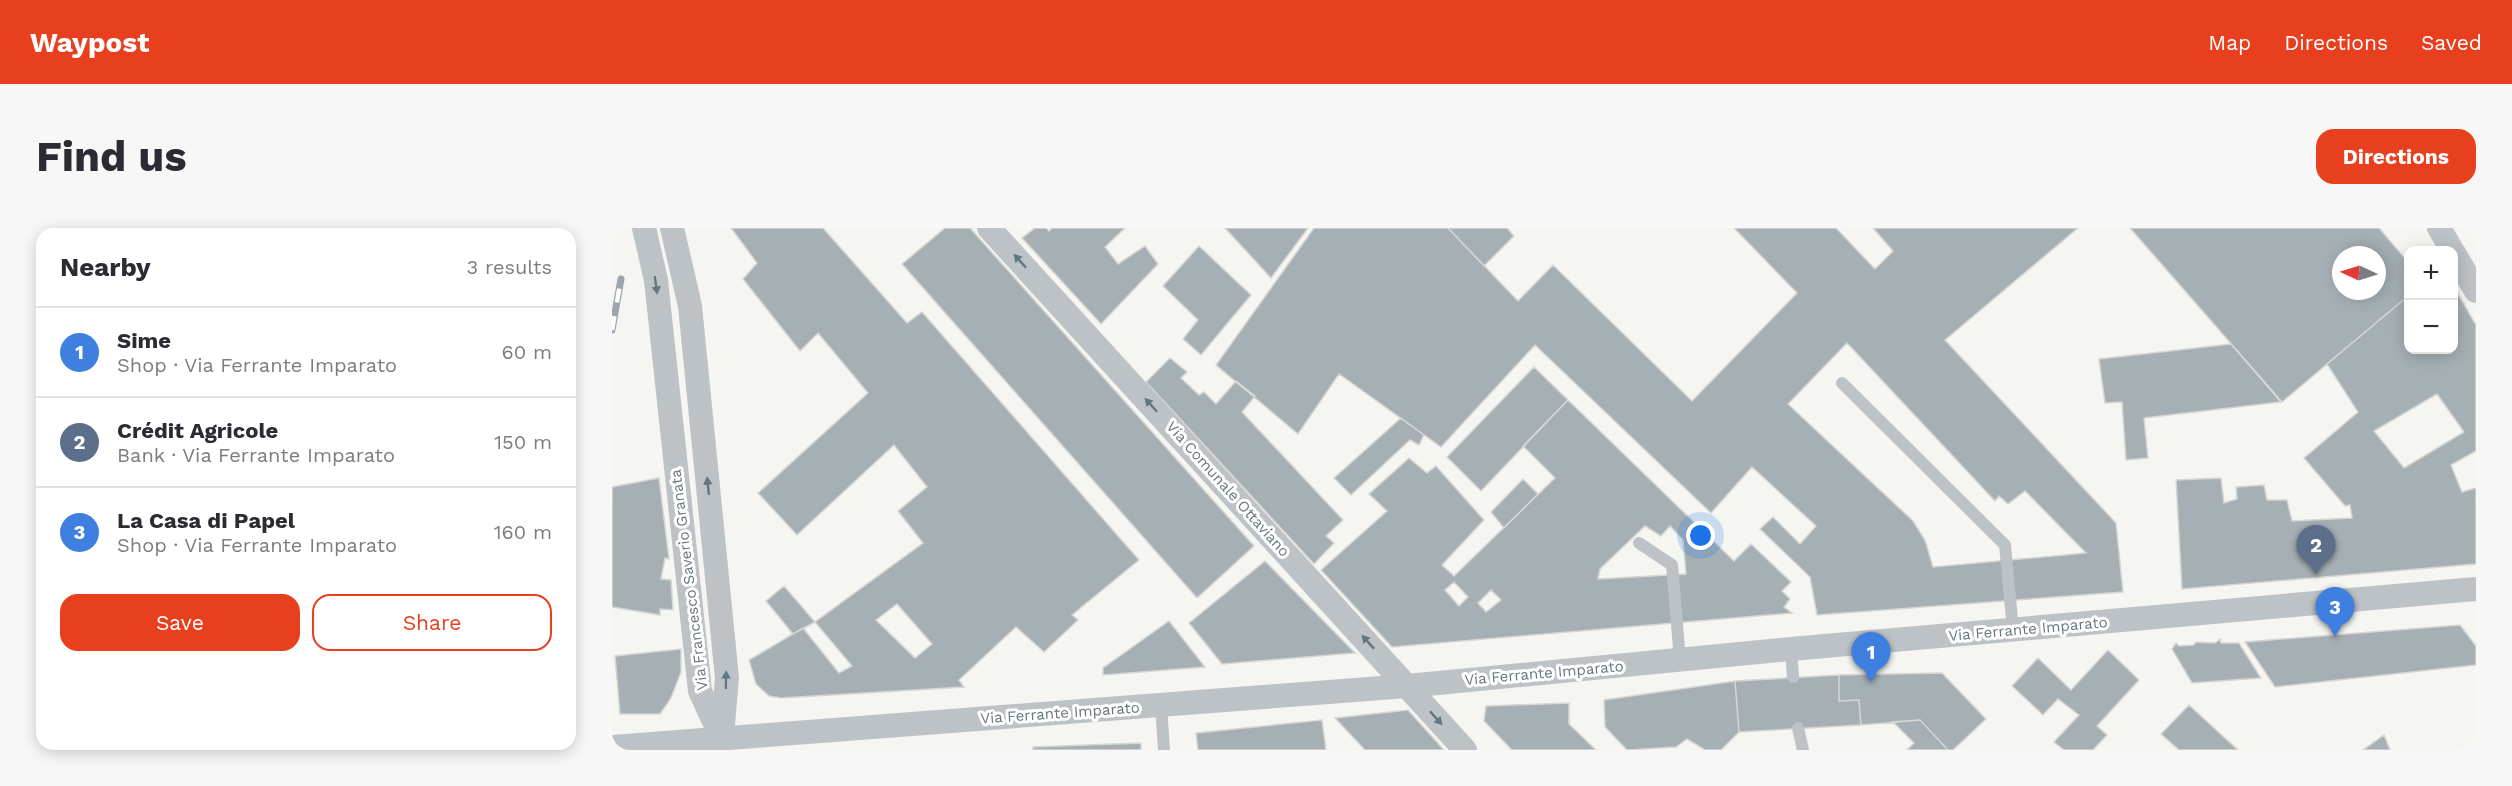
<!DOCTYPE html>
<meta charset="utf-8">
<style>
:root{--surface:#fff;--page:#f7f7f7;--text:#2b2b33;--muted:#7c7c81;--line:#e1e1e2;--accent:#e83f1f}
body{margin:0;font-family:"Work Sans",sans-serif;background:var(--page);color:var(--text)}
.controls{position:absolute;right:18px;top:18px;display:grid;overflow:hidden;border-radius:12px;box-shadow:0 3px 15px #0003}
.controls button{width:54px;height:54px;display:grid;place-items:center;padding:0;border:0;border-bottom:2px solid var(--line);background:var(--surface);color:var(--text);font:30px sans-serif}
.compass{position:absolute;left:1720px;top:18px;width:54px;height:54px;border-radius:50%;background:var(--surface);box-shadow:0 3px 15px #0003;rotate:274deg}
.you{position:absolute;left:1089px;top:308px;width:21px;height:21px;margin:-15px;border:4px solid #fff;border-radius:50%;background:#1a73e8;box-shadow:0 0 0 9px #1a73e833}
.badge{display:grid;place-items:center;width:39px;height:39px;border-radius:50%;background:var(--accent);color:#fff;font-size:20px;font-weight:700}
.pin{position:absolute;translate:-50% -50px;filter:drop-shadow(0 2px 3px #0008)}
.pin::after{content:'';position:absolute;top:32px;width:21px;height:18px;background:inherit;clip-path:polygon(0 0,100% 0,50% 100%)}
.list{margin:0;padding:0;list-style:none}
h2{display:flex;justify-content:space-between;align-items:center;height:78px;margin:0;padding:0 24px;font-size:26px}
h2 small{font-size:20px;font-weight:400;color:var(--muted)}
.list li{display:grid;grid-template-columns:39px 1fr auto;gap:18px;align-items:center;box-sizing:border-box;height:90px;padding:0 24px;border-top:2px solid var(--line)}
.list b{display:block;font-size:22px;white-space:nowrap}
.list p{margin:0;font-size:20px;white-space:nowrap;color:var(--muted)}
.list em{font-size:20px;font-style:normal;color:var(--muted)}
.actions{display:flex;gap:12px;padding:18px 24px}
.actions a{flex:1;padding:14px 0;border:2px solid var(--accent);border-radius:18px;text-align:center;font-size:21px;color:var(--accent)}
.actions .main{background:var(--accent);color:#fff}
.map{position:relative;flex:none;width:1864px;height:522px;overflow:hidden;border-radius:18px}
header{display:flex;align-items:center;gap:36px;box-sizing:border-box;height:84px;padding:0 30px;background:var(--accent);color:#fff}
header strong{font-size:28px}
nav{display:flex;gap:33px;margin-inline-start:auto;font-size:21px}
.intro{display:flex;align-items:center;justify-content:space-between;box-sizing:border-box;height:144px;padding:0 36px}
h1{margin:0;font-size:42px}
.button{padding:15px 27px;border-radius:18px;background:var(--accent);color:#fff;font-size:21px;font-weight:700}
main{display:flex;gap:36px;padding:0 36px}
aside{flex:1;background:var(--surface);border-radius:18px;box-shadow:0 3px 15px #0003}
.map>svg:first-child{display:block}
.building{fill:#a6b0b4;stroke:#d6d6d4;stroke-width:1.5;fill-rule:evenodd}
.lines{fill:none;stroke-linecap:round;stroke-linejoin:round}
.lane{stroke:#bdc2c6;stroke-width:12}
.street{stroke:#bdc2c6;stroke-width:24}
.rail-casing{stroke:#9ea6ab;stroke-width:7}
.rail{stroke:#fff;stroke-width:4.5;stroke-dasharray:14;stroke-linecap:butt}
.oneway{fill:#637783}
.labels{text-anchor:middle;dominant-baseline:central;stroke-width:6;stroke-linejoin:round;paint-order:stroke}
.street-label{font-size:15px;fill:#637783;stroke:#fff}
</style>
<header>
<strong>Waypost</strong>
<nav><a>Map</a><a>Directions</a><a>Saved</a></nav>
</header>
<div class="intro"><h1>Find us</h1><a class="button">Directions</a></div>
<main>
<aside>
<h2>Nearby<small>3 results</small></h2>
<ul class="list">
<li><span class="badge" style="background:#3f7fe0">1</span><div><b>Sime</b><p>Shop · Via Ferrante Imparato</p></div><em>60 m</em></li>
<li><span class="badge" style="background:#5c6f8a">2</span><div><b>Crédit Agricole</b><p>Bank · Via Ferrante Imparato</p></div><em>150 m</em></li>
<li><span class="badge" style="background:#3f7fe0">3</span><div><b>La Casa di Papel</b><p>Shop · Via Ferrante Imparato</p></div><em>160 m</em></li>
</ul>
<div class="actions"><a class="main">Save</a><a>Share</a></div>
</aside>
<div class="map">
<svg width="1864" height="522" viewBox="0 0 1864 522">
<rect width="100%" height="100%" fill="#f5f5f1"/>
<path class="building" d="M119,0H211L295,95L310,84L527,332L460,387L466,392L432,424L404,399L347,452L352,459L169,470L157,468L144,456L137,432L191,400L227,445L240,438L203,394L311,315L286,283L315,259L282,217L185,307L146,265L256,165L206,105L188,123L131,51L145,35ZM285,376L320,416L303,430L264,392Z
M333,0H358L642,318L585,370L290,36Z
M423,0H434L437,3L440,0H513L493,19L506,36L533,18L546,36L489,96L410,10Z
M613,0H696L659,50Z
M702,0H836L906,73L941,37L1080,173L1185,65L1122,0H1224L1263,41L1281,23L1261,0H1466L1333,112L1504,295L1511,364L1205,387L1198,349L1148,301L1161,289L1188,316L1204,298L1140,239L1099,285L923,117L829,219L727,146L686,206L604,137ZM1235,115L1383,273L1387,268L1396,276L1413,263L1474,325L1321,339L1313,312L1301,293L1176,176Z
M836,0H895L902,8L872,38Z
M1518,0H1767L1796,34V68L1670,174ZM1729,27H1765V63H1729Z
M587,18L639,67L589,127L571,111L586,92L551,58Z
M1842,59L1864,97V223L1839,237L1850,264L1864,260V336L1570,361L1564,252L1609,250L1612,275L1625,271L1624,259L1652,257L1655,272H1675L1680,293L1740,290L1738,277L1733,278L1692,230L1746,184L1715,136L1796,68V122H1842ZM1825,166L1852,204L1792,240L1762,203Z
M1619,116L1669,174L1532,190L1536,230L1514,232L1510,174L1493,175L1487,131Z
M558,130L575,144L569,150L587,167L592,164L604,176L624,153L643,168L630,184L731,292L714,308L722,315L702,336L534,154Z
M922,139L956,172L869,263L835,229Z
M956,172L1122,333L1139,316L1179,354L1170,363L1178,371L1172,379L1180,385L780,419L709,342L775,283L757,266L797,230L815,245L824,238L872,292L830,337L842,348L943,250L911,218ZM1033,298L1049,308L1058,298L1071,312L1074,346L986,351L988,341ZM842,354L856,369L847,378L833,362ZM879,362L889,372L874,384L866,375Z
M789,190L812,207L807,217L798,212L739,267L722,250Z
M47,250L57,331L53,330L49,351L59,352L61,382L48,381V387L0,379V259Z
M911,251L926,266L892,300L879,284Z
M653,333L743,425L610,436L577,395Z
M172,358L203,394L181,406L154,373Z
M557,393L593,439L491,447V440Z
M1848,397L1864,418V437L1663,459L1633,414Z
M1608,411L1609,415H1627L1649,450L1580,455L1560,421L1564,415L1567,418L1581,417L1585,414L1603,415Z
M69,421V444L59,470L48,486H8L3,428Z
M1496,422L1527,452L1485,498L1495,507L1481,522H1452L1442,514L1467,487L1446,471L1431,487L1400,458L1426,430L1459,462Z
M1330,445L1374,491L1341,522H1336L1308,492L1249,497L1247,472L1227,473V447Z
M1227,447V473L1247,472L1249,497L1127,504L1123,453Z
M1123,453L1127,504L1109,522H1093L1075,511L1064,519L1015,522L993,499L992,472Z
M957,475V496L984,522H900L872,493L874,478Z
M1577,477L1626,522H1567L1549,506Z
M796,482L832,522H753L723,490Z
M710,492L714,522H586L584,505Z
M1308,492L1336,522H1295L1302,515L1281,494Z
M1772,507L1778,522H1751Z
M529,515V522H421V519Z"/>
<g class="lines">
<path class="lane" d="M1230,155L1393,317L1401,402
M1027,315L1060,337L1068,432
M1179,421L1181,449
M549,477L552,522
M1186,500L1191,522"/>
<path class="street" d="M32,0L44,52L88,463L110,511
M60,0L78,78L115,450L110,508
M377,0L853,522
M1827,0L1840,22
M1842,25L1864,63
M0,519L795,458L1179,421L1864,361"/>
<g class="rail-casing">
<path id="rail" d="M0,102L9,51"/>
</g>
<use href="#rail" class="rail"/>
</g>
<defs><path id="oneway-solid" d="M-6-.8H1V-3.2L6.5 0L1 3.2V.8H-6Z" transform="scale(1.5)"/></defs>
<g class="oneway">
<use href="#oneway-solid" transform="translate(408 33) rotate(-132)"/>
<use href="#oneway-solid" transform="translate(44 57) rotate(82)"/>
<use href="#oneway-solid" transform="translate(539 177) rotate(-132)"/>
<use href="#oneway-solid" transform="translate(96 258) rotate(-96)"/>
<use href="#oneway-solid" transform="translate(756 414) rotate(-132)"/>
<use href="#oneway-solid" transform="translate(114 452) rotate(-89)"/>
<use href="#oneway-solid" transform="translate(824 490) rotate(48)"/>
</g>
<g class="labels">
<g class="street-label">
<text transform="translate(616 261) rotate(48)">Via Comunale Ottaviano</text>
<text transform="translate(77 352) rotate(-97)">Via Francesco Saverio Granata</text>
<text transform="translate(1416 401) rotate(-5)">Via Ferrante Imparato</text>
<text transform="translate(932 445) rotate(-5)">Via Ferrante Imparato</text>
<text transform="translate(448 485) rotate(-4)">Via Ferrante Imparato</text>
</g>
</g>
</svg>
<div class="controls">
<button>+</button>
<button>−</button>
</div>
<svg class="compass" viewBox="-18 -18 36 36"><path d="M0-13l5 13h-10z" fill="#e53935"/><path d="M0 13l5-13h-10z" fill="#7c7c81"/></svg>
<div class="you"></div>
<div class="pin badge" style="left:1259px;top:454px;background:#3f7fe0">1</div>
<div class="pin badge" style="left:1704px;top:347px;background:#5c6f8a">2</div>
<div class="pin badge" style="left:1723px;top:409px;background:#3f7fe0">3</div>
</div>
</main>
